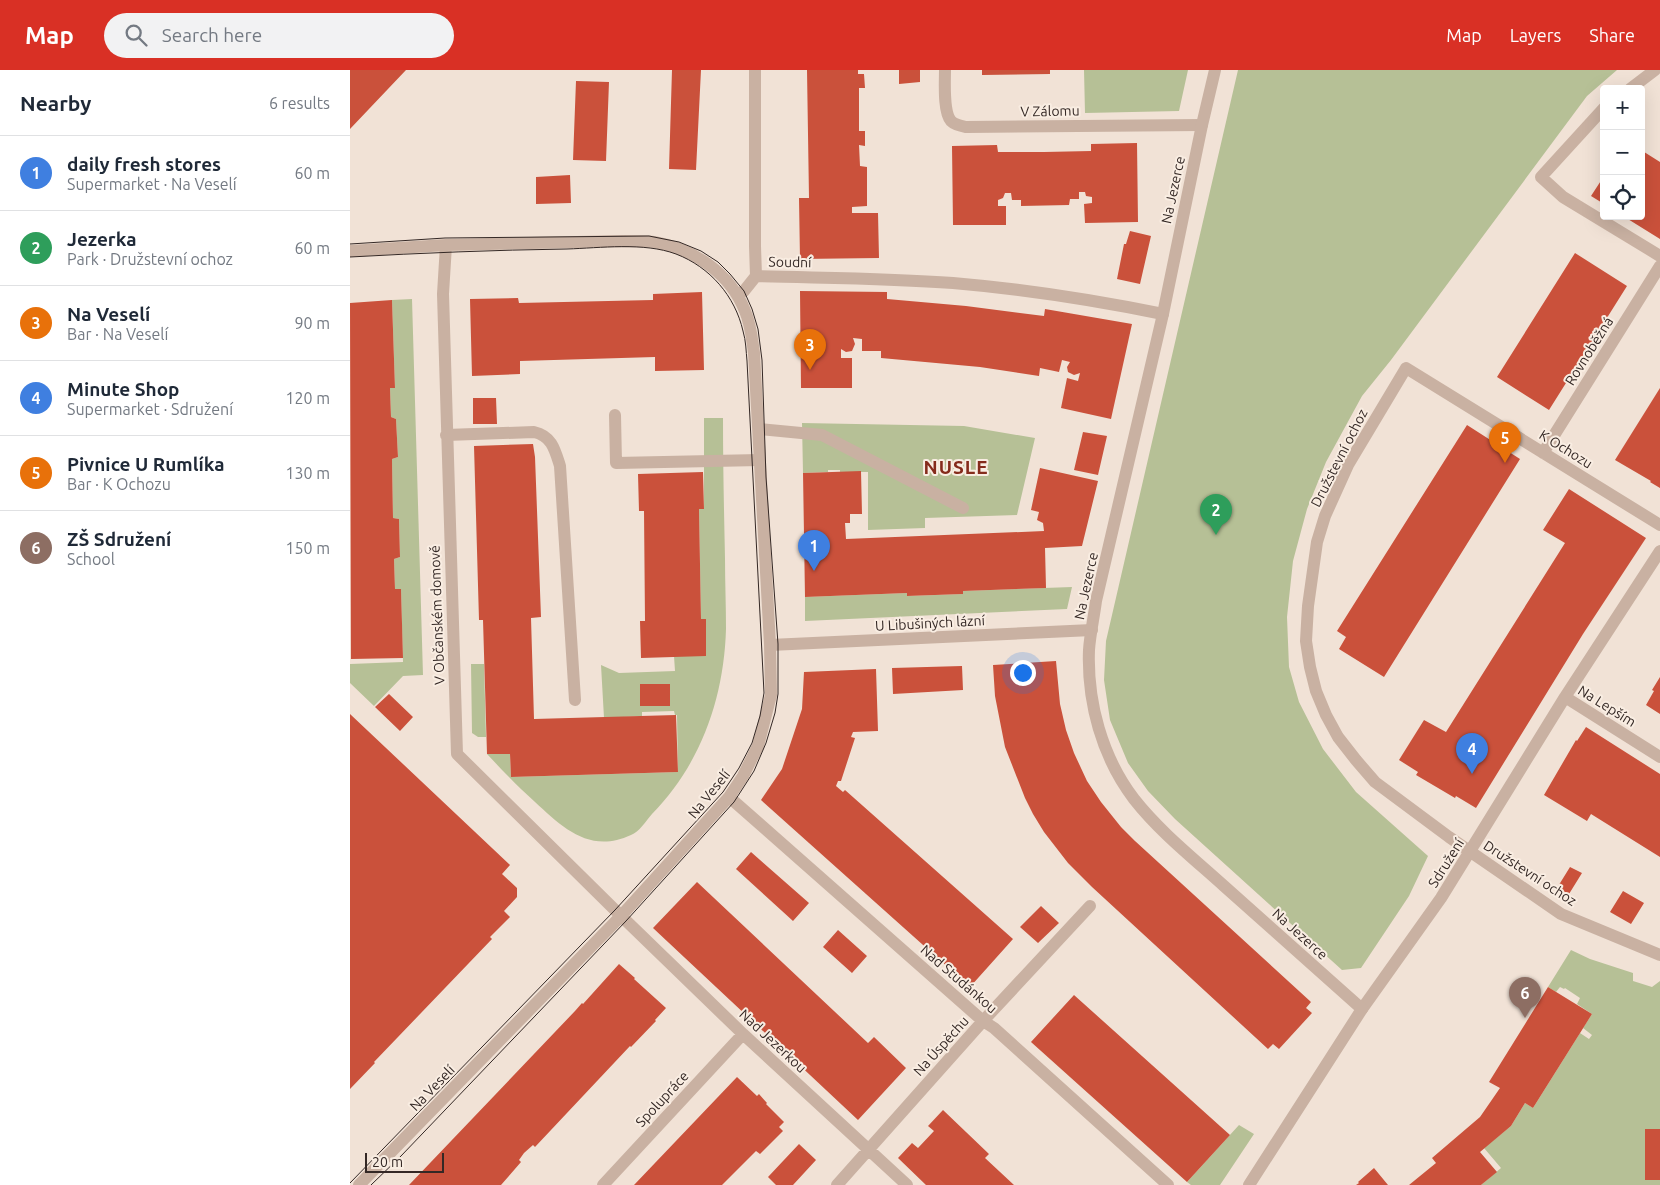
<!DOCTYPE html>
<meta charset="utf-8">
<style>
:root{--surface:#fff;--page:#f2f2f3;--text:#1f2937;--muted:#747a83;--line:#e0e1e3;--accent:#d93025}
body{margin:0;font-family:Ubuntu,sans-serif;background:var(--page);color:var(--text)}
.controls{position:absolute;right:15px;top:15px;display:grid;overflow:hidden;border-radius:5px;box-shadow:0 5px 20px #0002}
.controls button{width:45px;height:45px;display:grid;place-items:center;padding:0;border:0;border-bottom:1px solid var(--line);background:var(--surface);color:var(--text);font:25px sans-serif}
.scale{position:absolute;left:15px;bottom:12px;width:79px;box-sizing:border-box;padding-left:5px;border:2px solid #342825;border-top:0;font-size:14px;line-height:18px;white-space:nowrap;color:#342825;-webkit-text-stroke:4px #f9ede2;paint-order:stroke}
.you{position:absolute;left:672px;top:602px;width:18px;height:18px;margin:-12px;border:4px solid #fff;border-radius:50%;background:#1a73e8;box-shadow:0 0 0 8px #1a73e833}
.badge{display:grid;place-items:center;width:32px;height:32px;border-radius:50%;background:var(--accent);color:#fff;font-size:16px;font-weight:700}
.pin{position:absolute;translate:-50% -41px;filter:drop-shadow(0 1px 2px #0008)}
.pin::after{content:'';position:absolute;top:26px;width:18px;height:15px;background:inherit;clip-path:polygon(0 0,100% 0,50% 100%)}
.list{margin:0;padding:0;list-style:none}
h2{display:flex;justify-content:space-between;align-items:center;height:65px;margin:0;padding:0 20px;font-size:21px}
h2 small{font-size:16px;font-weight:400;color:var(--muted)}
.list li{display:grid;grid-template-columns:32px 1fr auto;gap:15px;align-items:center;box-sizing:border-box;height:75px;padding:0 20px;border-top:1px solid var(--line)}
.list b{display:block;font-size:19px;white-space:nowrap}
.list p{margin:0;font-size:16px;white-space:nowrap;color:var(--muted)}
.list em{font-size:16px;font-style:normal;color:var(--muted)}
.icon{flex:none;width:28px;height:28px;fill:none;stroke:currentColor;stroke-width:2;stroke-linecap:round;stroke-linejoin:round}
.map{position:relative;flex:none;width:1310px;height:1115px;overflow:hidden}
header{display:flex;align-items:center;gap:30px;box-sizing:border-box;height:70px;padding:0 25px;background:var(--accent);color:#fff}
header strong{font-size:24px}
nav{display:flex;gap:28px;margin-inline-start:auto;font-size:18px}
.search{width:350px;height:45px;background:var(--page);display:flex;align-items:center;gap:12px;box-sizing:border-box;padding:0 18px;border-radius:28px;color:var(--muted);font-size:19px}
main{display:flex}
aside{flex:1;background:var(--surface)}
.map>svg:first-child{display:block}
.green{fill:#b6c096;fill-rule:evenodd}
.building{fill:#ca513b}
.lines{fill:none;stroke-linecap:round;stroke-linejoin:round}
.service{stroke:#c9b1a2;stroke-width:12}
.minor{stroke:#c9b1a2;stroke-width:12}
.tertiary{stroke:#c9b1a2;stroke-width:12}
.tram{stroke:#342825;stroke-width:1}
.labels{text-anchor:middle;dominant-baseline:central;stroke-width:4;stroke-linejoin:round;paint-order:stroke}
.street-label{font-size:14px;fill:#342825;stroke:#f9ede2}
.district-label{font-size:19px;font-weight:bold;letter-spacing:1px;fill:#852b1b;stroke:#f9ede2}
</style>
<header>
<strong>Map</strong>
<div class="search"><svg class="icon" aria-label="search" viewBox="0 0 24 24"><circle cx="10" cy="10" r="6"/><path d="M15 15l6 6"/></svg>Search here</div>
<nav><a>Map</a><a>Layers</a><a>Share</a></nav>
</header>
<main>
<aside>
<h2>Nearby<small>6 results</small></h2>
<ul class="list">
<li><span class="badge" style="background:#3f7fe0">1</span><div><b>daily fresh stores</b><p>Supermarket · Na Veselí</p></div><em>60 m</em></li>
<li><span class="badge" style="background:#2e9e5b">2</span><div><b>Jezerka</b><p>Park · Družstevní ochoz</p></div><em>60 m</em></li>
<li><span class="badge" style="background:#e8710a">3</span><div><b>Na Veselí</b><p>Bar · Na Veselí</p></div><em>90 m</em></li>
<li><span class="badge" style="background:#3f7fe0">4</span><div><b>Minute Shop</b><p>Supermarket · Sdružení</p></div><em>120 m</em></li>
<li><span class="badge" style="background:#e8710a">5</span><div><b>Pivnice U Rumlíka</b><p>Bar · K Ochozu</p></div><em>130 m</em></li>
<li><span class="badge" style="background:#8d6e63">6</span><div><b>ZŠ Sdružení</b><p>School</p></div><em>150 m</em></li>
</ul>
</aside>
<div class="map">
<svg width="1310" height="1115" viewBox="0 0 1310 1115">
<rect width="100%" height="100%" fill="#f1e2d6"/>
<path class="green" d="M734,0H838L829,41L735,43Z
M888,0H1267L1237,26L1041,290L1012,326L976,392L957,439L943,491L937,547L939,597L949,632L973,679L1006,722L1078,786L1059,826L1011,898L992,900L825,749L798,721L778,693L760,650L754,610L756,571Z
M62,229L73,605L53,606L24,636L0,613V594L53,592L51,519H45L44,489L50,487L49,449L43,448L42,389L48,387L46,349L41,347L40,318H45L42,230Z
M354,348H373C373,395 374,441 375,488C375,512 376,536 376,559C374,628 351,694 302,744C296,751 289,762 281,765C240,784 213,758 185,732C168,717 153,701 137,684H160L161,707L328,702L327,645H325L324,641L292,642V646L254,648L251,595L269,603L325,601L324,586H356V549H351L349,439H354ZM319,614H320L290,636V615Z
M452,353L614,356L685,368L667,445L575,448V458L518,460V402H490V400H478V402L453,403Z
M722,517L717,539L455,551V527L557,523L558,526L613,524V521Z
M121,594H134L136,667H128L122,663Z
M1221,880L1240,889L1283,903V911L1302,917L1310,911V1059L1295,1060V1110H1310V1115H1131L1151,1098L1134,1078L1161,1056L1175,1033L1183,1038L1230,963L1239,969L1242,965L1233,958L1242,944L1227,934L1230,928L1215,918L1214,919L1210,917L1206,922L1198,917Z
M889,1055L904,1064L870,1115H841L837,1112Z"/>
<path class="building" d="M0,0H56L0,59Z
M322,0H351L346,100L319,99Z
M457,0H508V4H514L515,18H509V61H515V76L509,75L510,96L517,97V136L502,137V143H528L529,188L450,189L449,128H459Z
M549,0H570V12L549,14Z
M632,0H700V4L632,5Z
M226,11L259,12L256,91L223,90Z
M787,73L788,152L735,153L734,134L742,133V127L736,126L735,122H729V129H720L719,135L671,136V130H662L661,123H655L653,128L648,130V136H656V155H603L602,76L647,75L648,82H694L741,81V74Z
M1291,80L1310,92V169L1273,146H1291Z
M220,105L221,133L186,134V107Z
M1254,106V134L1241,126Z
M780,161L801,166L790,214L767,209L774,174H776Z
M1225,183L1277,216L1199,340L1147,307Z
M450,221L537,222V229L616,236L694,246L695,239L782,254L761,349L711,338L717,308L728,311L730,303L724,305L718,302L717,297L720,292L712,290L709,302L690,298L689,306L630,297L531,288V281H512V269L503,268L505,274L502,281L496,282L491,279V288H502V318H451Z
M352,222L354,300L305,301V287L170,291V304L122,306L120,229L168,228L169,233L303,230V224Z
M42,230L45,318H40L41,347L46,349L48,387L42,389L43,448L49,449L50,487L44,489L45,519H51L53,588L1,589L0,233Z
M1310,318V418L1300,412L1301,411L1265,390Z
M123,328H146L147,354H123Z
M1117,355L1170,389L1034,607L989,579L996,567L987,561Z
M733,362L757,366L748,405L724,400Z
M183,374L185,387L191,547L181,548L184,649L326,645L328,702L161,707L160,684H137L133,550H129L124,376Z
M690,398L748,411L732,476L695,478L696,518L613,521V524L557,526V523L455,527L453,403L511,401L512,444H500V453H495L496,469L694,461L693,453L687,450L689,442L681,440Z
M353,402L354,439H349L351,549H356V586L291,588L290,551H295L294,441H289L288,404Z
M1219,419L1296,468L1233,564L1126,738L1106,726L1105,728L1066,705L1068,702L1049,690L1074,650L1096,662L1203,492L1215,473L1193,460Z
M706,591L710,634L716,660L724,683L737,711L751,732L771,757L785,771L961,932L956,938L962,943L929,979L923,974L918,979L742,817L718,793L694,762L683,744L675,728L655,677L645,626L643,595Z
M612,596L613,620L543,624L542,598Z
M526,599L528,661L503,662L501,667L505,668L491,711H488L486,716L493,722L495,720L663,869L620,917L411,730L432,699L452,639L454,602Z
M1310,607V644L1296,635L1304,621L1302,620Z
M290,614H320V636H290Z
M39,624L63,647L50,661L25,637Z
M0,644L160,795L152,804L167,818V827L154,841L160,847L140,867L142,869L24,992L25,993L0,1019Z
M1236,657L1310,704V787L1241,744L1237,751L1194,725L1226,670L1227,671Z
M401,782L459,833L443,851L386,799Z
M1220,797L1232,803L1219,824L1207,818Z
M347,812L518,973L524,967L556,998L508,1050L303,858Z
M1273,821L1294,833L1281,854L1260,842Z
M691,836L709,853L688,873L670,857Z
M488,860L517,886L502,903L473,877Z
M269,894L285,908L284,909L316,938L305,950L306,951L281,977L280,976L185,1077L183,1075L174,1083L169,1090L171,1092L151,1115H59L225,941L232,933L233,934Z
M1198,917L1242,944L1183,1038L1175,1033L1161,1056L1130,1082L1147,1102L1131,1115H1059L1086,1093L1082,1088L1130,1047L1150,1018L1139,1012Z
M724,925L880,1065L837,1112L681,972Z
M387,1007L407,1026L409,1024L417,1033L416,1034L434,1052L429,1057L433,1061L410,1084L406,1081L372,1115H284Z
M593,1040L639,1084L635,1088L664,1115H576L548,1088L562,1073L568,1078L584,1061L578,1056Z
M1295,1059H1310V1110H1295Z
M449,1074L466,1090L443,1115H426L418,1107Z
M1024,1098L1038,1115H1006L1009,1113L1008,1112Z"/>
<g class="lines">
<path class="service" d="M265,345L266,393L410,390
M409,359L472,365L613,438"/>
<path class="minor" d="M405,0V176L406,206
M595,0C595,12 593,42 601,51C605,55 611,56 616,57L852,55
M1280,19L1305,0
M1254,38L1191,107L1213,127L1310,186
M96,175L93,224L107,684L265,840L393,964L557,1115
M0,181L96,175L273,171C283,171 294,171 304,172C344,179 380,203 395,241C401,255 402,269 404,283L420,575L421,625L408,676L393,706L379,727L271,846L9,1115
M406,206C472,208 538,208 603,213C673,219 744,230 813,244
M387,225L394,221L406,206
M96,365L184,362C202,366 205,380 210,396L225,630
M1193,383L1310,196
M1310,455L1056,298L998,395L975,446L967,472L958,536L956,571L960,597L966,621L976,645L988,667L1006,690L1025,712L1099,767L1211,844L1310,885
M420,575L742,560
M1215,627L1310,687
M379,727L633,951L644,958L818,1115
M1012,939L1091,828L1215,627L1310,481
M253,1115L393,964
M487,1115L633,951L740,836"/>
<path class="tertiary" d="M865,0L852,55L813,244L746,531C744,547 740,564 739,580C737,632 752,687 784,729C810,762 843,788 874,816C920,857 966,898 1012,939L899,1115"/>
<path class="tram" d="M0,174L95,168L299,166L329,172L351,181L368,192L380,204L394,221L402,239L408,259L412,290L416,407L428,574V624L425,643L416,673L404,701L384,732L276,851L51,1086L21,1115
M0,187C72,183 144,180 217,179C250,178 294,172 326,184C360,197 385,226 393,261C396,271 396,281 397,291L414,623L410,646L402,673L389,698L373,722L265,840L0,1113"/>
</g>
<g class="labels">
<g class="street-label">
<text transform="translate(700 41) rotate(-1)">V Zálomu</text>
<text transform="translate(823 120) rotate(-78)">Na Jezerce</text>
<text transform="translate(440 192) rotate(1)">Soudní</text>
<text transform="translate(1239 281) rotate(-58)">Rovnoběžná</text>
<text transform="translate(1216 379) rotate(32)">K Ochozu</text>
<text transform="translate(989 388) rotate(-63)">Družstevní ochoz</text>
<text transform="translate(736 516) rotate(-78)">Na Jezerce</text>
<text transform="translate(87 545) rotate(-92)">V Občanském domově</text>
<text transform="translate(580 553) rotate(-3)">U Libušiných lázní</text>
<text transform="translate(1257 636) rotate(32)">Na Lepším</text>
<text transform="translate(359 724) rotate(-51)">Na Veselí</text>
<text transform="translate(1096 793) rotate(-58)">Sdružení</text>
<text transform="translate(1180 803) rotate(33)">Družstevní ochoz</text>
<text transform="translate(950 864) rotate(42)">Na Jezerce</text>
<text transform="translate(609 909) rotate(41)">Nad Studánkou</text>
<text transform="translate(423 971) rotate(43)">Nad Jezerkou</text>
<text transform="translate(591 976) rotate(-48)">Na Úspěchu</text>
<text transform="translate(82 1018) rotate(-46)">Na Veselí</text>
<text transform="translate(312 1029) rotate(-47)">Spolupráce</text>
</g>
<g class="district-label">
<text x="606" y="397">NUSLE</text>
</g>
</g>
</svg>
<div class="controls">
<button>+</button>
<button>−</button>
<button><svg class="icon" aria-label="locate" viewBox="0 0 24 24"><circle cx="12" cy="12" r="6"/><path d="M12 2v4M12 18v4M2 12h4M18 12h4"/></svg></button>
</div>
<div class="scale">20 m</div>
<div class="you"></div>
<div class="pin badge" style="left:464px;top:501px;background:#3f7fe0">1</div>
<div class="pin badge" style="left:866px;top:465px;background:#2e9e5b">2</div>
<div class="pin badge" style="left:460px;top:300px;background:#e8710a">3</div>
<div class="pin badge" style="left:1122px;top:704px;background:#3f7fe0">4</div>
<div class="pin badge" style="left:1155px;top:393px;background:#e8710a">5</div>
<div class="pin badge" style="left:1175px;top:948px;background:#8d6e63">6</div>
</div>
</main>
